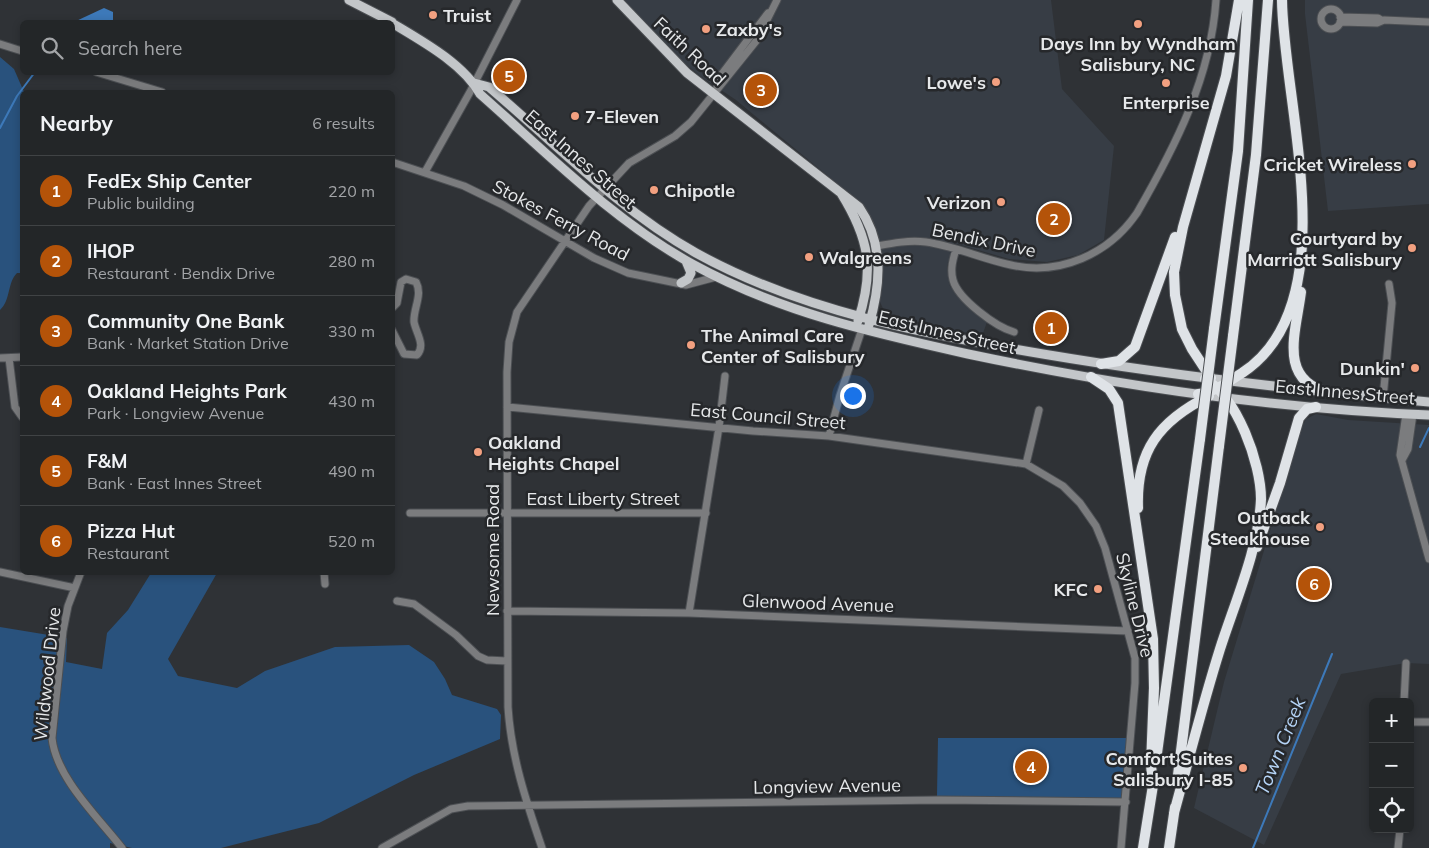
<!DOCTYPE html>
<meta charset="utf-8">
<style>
:root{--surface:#232628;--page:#2b2e30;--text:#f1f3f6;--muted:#a3a5a8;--line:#404345;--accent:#b45309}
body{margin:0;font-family:Mulish,sans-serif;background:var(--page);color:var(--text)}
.controls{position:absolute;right:15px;bottom:15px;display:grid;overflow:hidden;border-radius:8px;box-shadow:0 2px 8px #0003}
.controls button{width:45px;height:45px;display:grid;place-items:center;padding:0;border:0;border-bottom:1px solid var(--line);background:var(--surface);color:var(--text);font:25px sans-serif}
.you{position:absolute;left:852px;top:395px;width:18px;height:18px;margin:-12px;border:4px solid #fff;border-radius:50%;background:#1a73e8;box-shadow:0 0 0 8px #1a73e833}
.badge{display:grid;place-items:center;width:32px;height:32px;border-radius:50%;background:var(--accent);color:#fff;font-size:16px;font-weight:700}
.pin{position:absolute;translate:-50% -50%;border:2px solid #fff;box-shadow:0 1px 5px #0006}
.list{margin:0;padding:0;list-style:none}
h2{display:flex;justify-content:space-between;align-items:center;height:65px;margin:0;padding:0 20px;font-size:21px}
h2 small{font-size:16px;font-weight:400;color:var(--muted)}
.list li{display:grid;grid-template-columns:32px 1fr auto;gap:15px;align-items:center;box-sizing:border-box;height:70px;padding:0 20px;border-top:1px solid var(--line)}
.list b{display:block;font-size:19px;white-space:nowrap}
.list p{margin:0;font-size:16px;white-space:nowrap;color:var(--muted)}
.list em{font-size:16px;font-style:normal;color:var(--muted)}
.icon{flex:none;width:28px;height:28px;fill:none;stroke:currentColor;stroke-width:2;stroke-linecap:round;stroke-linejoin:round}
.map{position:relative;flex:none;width:1429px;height:848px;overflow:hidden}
.search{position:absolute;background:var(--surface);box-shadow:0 2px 8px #0003;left:20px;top:20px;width:375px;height:55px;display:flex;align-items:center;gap:12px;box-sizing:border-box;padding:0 18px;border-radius:8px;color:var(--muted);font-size:19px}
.panel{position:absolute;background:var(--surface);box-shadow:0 2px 8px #0003;left:20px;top:90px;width:375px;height:485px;border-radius:8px}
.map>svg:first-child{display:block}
.built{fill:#373d45}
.green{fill:#29527d}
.water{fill:#3d79b9}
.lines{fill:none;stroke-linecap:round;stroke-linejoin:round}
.stream{stroke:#3d79b9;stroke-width:2}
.minor-casing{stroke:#4c4f53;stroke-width:9}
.major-casing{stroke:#4c4f53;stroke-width:11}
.highway-casing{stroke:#4c4f53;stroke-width:12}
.minor{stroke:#7b7c7e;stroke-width:7}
.major{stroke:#c3c6c9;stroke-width:9}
.highway{stroke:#dfe3e7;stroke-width:10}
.highway-bridge-casing{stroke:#4c4f53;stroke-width:12;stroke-linecap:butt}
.highway-bridge{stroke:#dfe3e7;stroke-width:10}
.poi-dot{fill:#f2a080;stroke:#26282b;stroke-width:2}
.labels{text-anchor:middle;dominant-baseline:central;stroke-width:5;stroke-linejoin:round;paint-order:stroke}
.poi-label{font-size:18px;font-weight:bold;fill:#e6e8ea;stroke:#26282b;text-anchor:end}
.street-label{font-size:18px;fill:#e6e8ea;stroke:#26282b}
.water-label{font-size:19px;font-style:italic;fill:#b5d4f7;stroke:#26282b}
</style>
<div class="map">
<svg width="1429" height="848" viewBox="0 0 1429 848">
<rect width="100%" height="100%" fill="#2f3236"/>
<path class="built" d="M623,0H1051L1062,89L1114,146L1104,240L1078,255L1047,262L1009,259L954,243L947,266L950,286L959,298L987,322L982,336L886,315L880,302L882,275L857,200L736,100L700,76L676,56Z
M1305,0H1429V204L1328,211L1305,14Z
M1316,414L1348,420L1429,425V664L1406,663L1341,674L1264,845L1194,808L1224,682L1301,429L1306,419Z"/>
<path class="green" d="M0,57L14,69L24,92L22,273H17C7,283 11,300 0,310Z
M151,573H217L168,659L178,676L237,688L265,671L335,647L409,645L434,662L445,679L452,695L497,709L501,715L500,739L414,775L319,823L221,848H132L110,843V848H0V627L67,638L66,662L102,669L107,633L128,610Z
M938,738H1128L1123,799L937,796Z"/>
<path class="water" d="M104,8L113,12V22H74Z"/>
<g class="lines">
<path class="stream" d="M0,128L17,96L35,72
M1420,447L1429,428
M1253,848L1332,654"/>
<g class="minor-casing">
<path id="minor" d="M1321 19a10 10 0 1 1 20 0a10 10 0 1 1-20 0Z
M1340,17L1378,18L1381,20
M1340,22L1377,23L1384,20L1429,22
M0,44L22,51
M96,72L162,92
M716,90L721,75L768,13
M392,162L464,186L503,205L594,258L628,273L686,285L716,277
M425,172L470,92L517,0
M877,246C893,243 909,240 926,242C955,246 982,259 1011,265C1060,276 1109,254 1137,213C1175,147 1211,77 1216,0
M956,249C953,259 950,269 953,280C958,299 996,327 1014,332
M392,308L397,303L401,282L406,279L416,282C423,295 413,309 414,322C416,333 426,345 417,355L404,354L392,330
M0,358L22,357
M9,358L15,407L22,417
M1383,398L1392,303L1389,284
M507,407L753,431L829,436L1026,464L1063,486L1080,503L1096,526L1105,548L1135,658V683L1121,848
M1406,414L1400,455L1429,559
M829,436L840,395L862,329
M1402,460L1408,449L1413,414
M1026,464L1039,410
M410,513H706
M0,572L75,588
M81,572L68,606L63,631L52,738C56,778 98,817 122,848
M324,572L325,584
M397,601L414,604L456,635L478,656L487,660L507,661
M507,611L689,613L1128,631
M689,613L719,427L725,376
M1404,702L1406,663
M1410,722H1429
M382,848L451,809L468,806L939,800L1126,802
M542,848C526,801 511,756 508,707L507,372L509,342L517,312L589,206L629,163L675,136L691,122L757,40L777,0
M1398,848L1400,829"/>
</g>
<g class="major-casing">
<path id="major" d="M349,0L392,22
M617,0L687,73L859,207C884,243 881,284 869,325
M392,23C422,41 464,64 480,94C548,154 614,221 694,265C780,312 873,333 968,354C1120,386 1274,409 1429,415
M474,83L489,87C556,144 619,210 696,253C803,312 925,334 1043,354C1173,376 1298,390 1429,402
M841,193C869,238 875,269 858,321
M681,283L688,279L691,273L686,261"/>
</g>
<g class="highway-casing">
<path id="highway" d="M1301,292C1296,332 1277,381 1330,393
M1214,329L1238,151L1248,0
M1233,336L1256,155L1268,0
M1101,364L1119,361L1135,347L1175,237
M1091,377L1109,389L1118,403L1153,639L1154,688L1151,765L1153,786
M1211,378L1192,349L1182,329L1175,295L1174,272L1183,227L1226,76L1239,0
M1198,394C1214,393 1229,381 1242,373C1348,304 1283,104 1282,0
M1138,508C1136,451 1159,421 1209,396
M1257,547L1280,483L1299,418L1307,409L1316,407
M1157,753L1200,439
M1178,775L1219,446
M1174,813C1189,758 1203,703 1220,649C1235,602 1259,548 1261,499C1261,463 1237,397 1205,379
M1143,848L1154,779
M1169,848L1175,807"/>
</g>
<use href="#minor" class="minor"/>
<use href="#major" class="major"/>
<use href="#highway" class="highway"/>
<g class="highway-bridge-casing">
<path id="highway-bridge" d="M1200,439L1214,329
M1219,446L1233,336"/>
</g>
<use href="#highway-bridge" class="highway-bridge"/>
</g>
<g class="poi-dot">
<circle cx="433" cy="15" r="5"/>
<circle cx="1138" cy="24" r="5"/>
<circle cx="706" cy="29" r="5"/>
<circle cx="996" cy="82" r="5"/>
<circle cx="1166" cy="83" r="5"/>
<circle cx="575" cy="116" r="5"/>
<circle cx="1412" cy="164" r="5"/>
<circle cx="654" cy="190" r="5"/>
<circle cx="1001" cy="202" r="5"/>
<circle cx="1412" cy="248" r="5"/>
<circle cx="809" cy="257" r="5"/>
<circle cx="691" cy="345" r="5"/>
<circle cx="1415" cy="368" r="5"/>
<circle cx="478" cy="452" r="5"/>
<circle cx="1320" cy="527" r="5"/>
<circle cx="1098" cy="589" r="5"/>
<circle cx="1243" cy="768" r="5"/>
</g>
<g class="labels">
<g class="poi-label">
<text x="443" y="15" text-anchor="start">Truist</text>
<text x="716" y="29" text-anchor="start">Zaxby's</text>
<text x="1138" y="43" text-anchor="middle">Days Inn by Wyndham<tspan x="1138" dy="21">Salisbury, NC</tspan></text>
<text x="986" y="82">Lowe's</text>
<text x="1166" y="102" text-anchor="middle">Enterprise</text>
<text x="585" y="116" text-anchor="start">7-Eleven</text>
<text x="1402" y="164">Cricket Wireless</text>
<text x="664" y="190" text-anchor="start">Chipotle</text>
<text x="991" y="202">Verizon</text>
<text x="1402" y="238">Courtyard by<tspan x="1402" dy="21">Marriott Salisbury</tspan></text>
<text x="819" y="257" text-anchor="start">Walgreens</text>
<text x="701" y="335" text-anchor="start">The Animal Care<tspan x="701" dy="21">Center of Salisbury</tspan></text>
<text x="1405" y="368">Dunkin'</text>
<text x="488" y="442" text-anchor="start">Oakland<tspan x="488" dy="21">Heights Chapel</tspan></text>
<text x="1310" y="517">Outback<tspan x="1310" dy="21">Steakhouse</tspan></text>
<text x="1088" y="589">KFC</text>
<text x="1233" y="758">Comfort Suites<tspan x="1233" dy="21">Salisbury I-85</tspan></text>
</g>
<g class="street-label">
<text transform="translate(690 51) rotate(43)">Faith Road</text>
<text transform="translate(581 159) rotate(41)">East Innes Street</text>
<text transform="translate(561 220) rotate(28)">Stokes Ferry Road</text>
<text transform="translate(984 240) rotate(12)">Bendix Drive</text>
<text transform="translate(947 332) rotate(13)">East Innes Street</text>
<text transform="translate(1345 392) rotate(5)">East Innes Street</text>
<text transform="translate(768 416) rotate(5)">East Council Street</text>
<text x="603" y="498">East Liberty Street</text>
<text transform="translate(492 550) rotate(-90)">Newsome Road</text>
<text transform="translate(818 603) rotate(2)">Glenwood Avenue</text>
<text transform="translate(1135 605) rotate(76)">Skyline Drive</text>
<text transform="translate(47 674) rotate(-84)">Wildwood Drive</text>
<text transform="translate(827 786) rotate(-1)">Longview Avenue</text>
</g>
<g class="water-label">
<text transform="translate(1280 746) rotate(-68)">Town Creek</text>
</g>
</g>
</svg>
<div class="controls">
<button>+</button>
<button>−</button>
<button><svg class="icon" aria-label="locate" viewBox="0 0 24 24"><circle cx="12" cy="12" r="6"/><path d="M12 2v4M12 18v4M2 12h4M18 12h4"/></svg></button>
</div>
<div class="you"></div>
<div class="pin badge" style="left:1051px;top:328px">1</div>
<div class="pin badge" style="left:1054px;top:219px">2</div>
<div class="pin badge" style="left:761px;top:90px">3</div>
<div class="pin badge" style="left:1031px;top:767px">4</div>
<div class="pin badge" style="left:509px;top:76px">5</div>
<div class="pin badge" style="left:1314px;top:584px">6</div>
<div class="search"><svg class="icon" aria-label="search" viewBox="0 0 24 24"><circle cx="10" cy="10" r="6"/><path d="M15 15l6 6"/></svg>Search here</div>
<section class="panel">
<h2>Nearby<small>6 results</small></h2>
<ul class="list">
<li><span class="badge">1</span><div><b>FedEx Ship Center</b><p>Public building</p></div><em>220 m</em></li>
<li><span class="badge">2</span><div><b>IHOP</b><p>Restaurant · Bendix Drive</p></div><em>280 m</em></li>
<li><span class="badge">3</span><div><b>Community One Bank</b><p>Bank · Market Station Drive</p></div><em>330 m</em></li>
<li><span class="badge">4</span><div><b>Oakland Heights Park</b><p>Park · Longview Avenue</p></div><em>430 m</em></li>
<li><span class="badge">5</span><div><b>F&amp;M</b><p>Bank · East Innes Street</p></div><em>490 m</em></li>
<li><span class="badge">6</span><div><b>Pizza Hut</b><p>Restaurant</p></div><em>520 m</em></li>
</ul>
</section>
</div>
